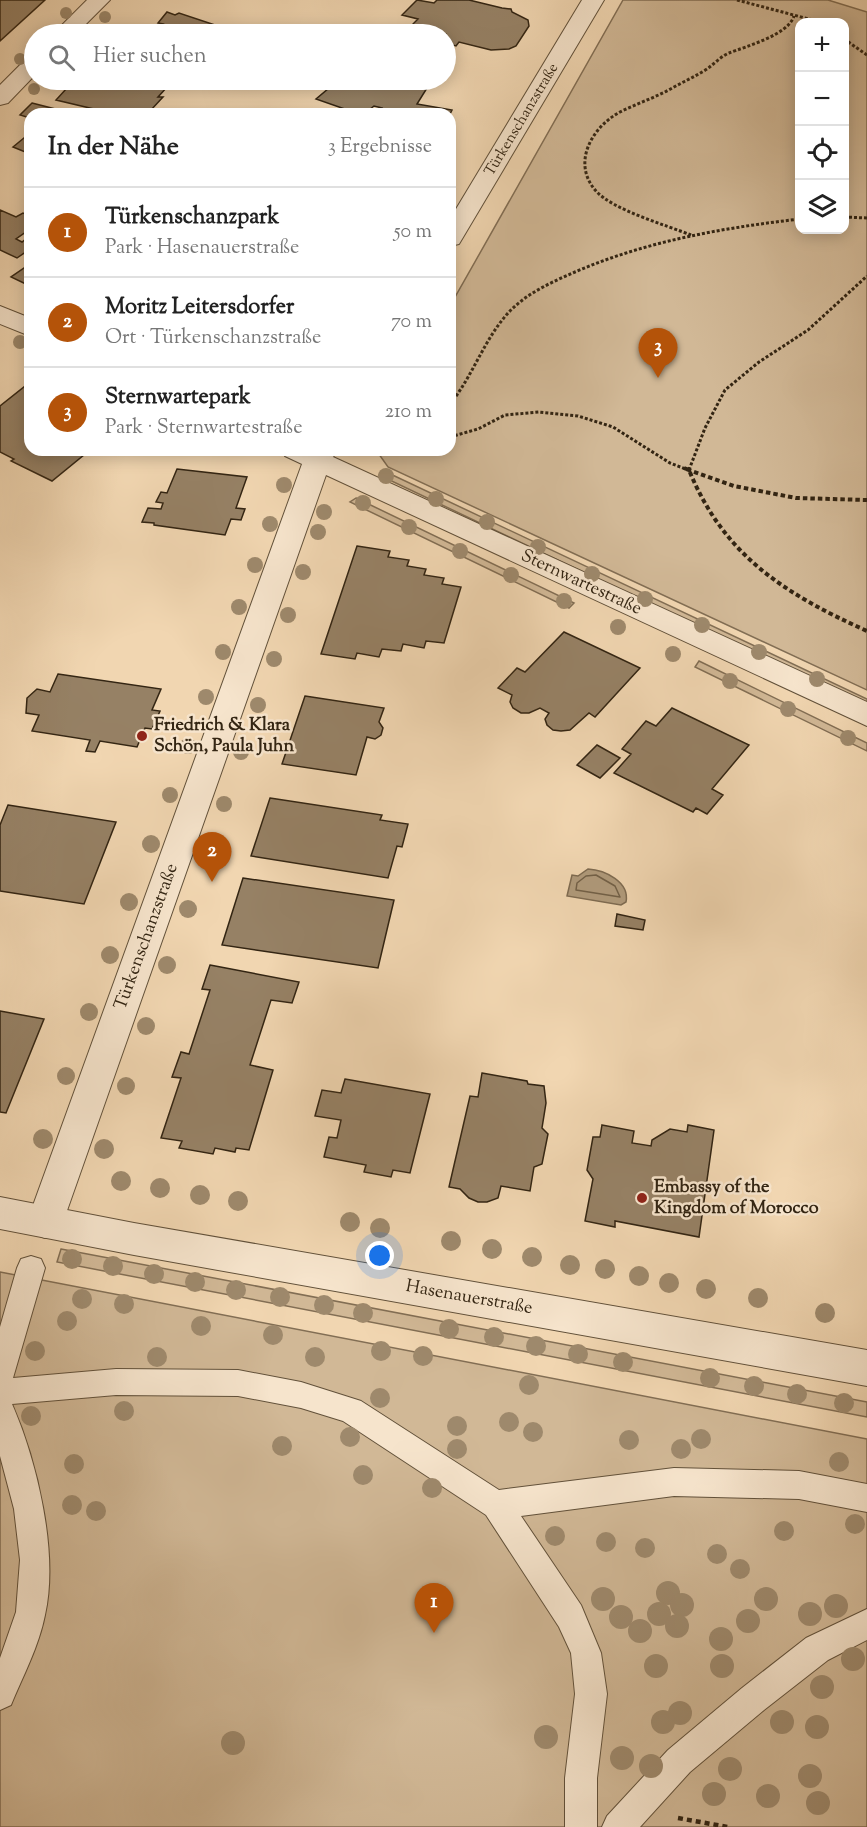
<!DOCTYPE html>
<html lang="de">
<meta charset="utf-8">
<style>
:root{--surface:#fff;--page:#f2f2f2;--text:#222;--muted:#767676;--line:#e0e0e0;--accent:#b45309}
body{margin:0;font-family:"Sorts Mill Goudy",serif;background:var(--page);color:var(--text)}
.controls{position:absolute;right:18px;top:18px;display:grid;overflow:hidden;border-radius:12px;box-shadow:0 3px 15px #0003}
.controls button{width:54px;height:54px;display:grid;place-items:center;padding:0;border:0;border-bottom:2px solid var(--line);background:var(--surface);color:var(--text);font:30px sans-serif}
.you{position:absolute;left:380px;top:1256px;width:21px;height:21px;margin:-15px;border:4px solid #fff;border-radius:50%;background:#1a73e8;box-shadow:0 0 0 9px #1a73e833}
.badge{display:grid;place-items:center;width:39px;height:39px;border-radius:50%;background:var(--accent);color:#fff;font-size:20px;font-weight:700}
.pin{position:absolute;translate:-50% -50px;filter:drop-shadow(0 2px 3px #0008)}
.pin::after{content:'';position:absolute;top:32px;width:21px;height:18px;background:inherit;clip-path:polygon(0 0,100% 0,50% 100%)}
.list{margin:0;padding:0;list-style:none}
h2{display:flex;justify-content:space-between;align-items:center;height:78px;margin:0;padding:0 24px;font-size:26px}
h2 small{font-size:20px;font-weight:400;color:var(--muted)}
.list li{display:grid;grid-template-columns:39px 1fr auto;gap:18px;align-items:center;box-sizing:border-box;height:90px;padding:0 24px;border-top:2px solid var(--line)}
.list b{display:block;font-size:22px;white-space:nowrap}
.list p{margin:0;font-size:20px;white-space:nowrap;color:var(--muted)}
.list em{font-size:20px;font-style:normal;color:var(--muted)}
.icon{flex:none;width:33px;height:33px;fill:none;stroke:currentColor;stroke-width:2;stroke-linecap:round;stroke-linejoin:round}
.map{position:relative;flex:none;width:867px;height:1827px;overflow:hidden}
.search{position:absolute;background:var(--surface);box-shadow:0 3px 15px #0003;left:24px;top:24px;width:432px;height:66px;display:flex;align-items:center;gap:15px;box-sizing:border-box;padding:0 21px;border-radius:33px;color:var(--muted);font-size:22px}
.panel{position:absolute;background:var(--surface);box-shadow:0 3px 15px #0003;left:24px;top:108px;width:432px;height:348px;border-radius:18px}
.map>svg:first-child{display:block}
.green{fill:#d1b896;stroke:#826e54;stroke-width:1.5;fill-rule:evenodd}
.water{fill:#b09a7b;stroke:#7e6b51;stroke-width:1.5}
.lines{fill:none;stroke-linecap:round;stroke-linejoin:round}
.shore{stroke:#726047;stroke-width:1.5}
.building{fill:#968165;stroke:#332513;stroke-width:1.5}
.pedestrian-casing{stroke:#62513a;stroke-width:2}
.minor-casing{stroke:#62513a;stroke-width:2}
.tertiary-casing{stroke:#62513a;stroke-width:2}
.path-far2{stroke:#332513;stroke-width:3;stroke-dasharray:3 2;stroke-linecap:butt}
.path-far1{stroke:#332513;stroke-width:4;stroke-dasharray:4.5 3;stroke-linecap:butt}
.path{stroke:#332513;stroke-width:4.5;stroke-dasharray:5 4;stroke-linecap:butt}
.pedestrian{fill:#f6e4cc;fill-rule:evenodd}
.minor{fill:#f6e4cc;fill-rule:evenodd}
.tertiary{fill:#f6e4cc;fill-rule:evenodd}
.tree{fill:#9e896c}
.poi-dot{fill:#8f2418;stroke:#f6e4cc;stroke-width:2}
.labels{text-anchor:middle;dominant-baseline:central;stroke-width:5;stroke-linejoin:round;paint-order:stroke}
.far-street-label{font-size:15px;fill:#332513;stroke:#f6e4cc}
.street-label{font-size:18px;fill:#332513;stroke:#f6e4cc}
.poi-label{font-size:18px;font-weight:bold;fill:#332513;stroke:#f6e4cc;text-anchor:start}
</style>
<div class="map">
<svg width="867" height="1827" viewBox="0 0 867 1827">
<rect width="100%" height="100%" fill="#f1d6b1"/>
<filter id="stains"><feTurbulence type="fractalNoise" baseFrequency=".00333" numOctaves="4"/><feColorMatrix values="0 0 0 0 .2 0 0 0 0 .09 0 0 0 0 .02 0 0 0 .5 -.17"/></filter>
<radialGradient id="worn" r=".72"><stop offset=".6" stop-color="#630" stop-opacity="0"/><stop offset="1" stop-color="#630" stop-opacity=".3"/></radialGradient>
<path class="green" d="M623,0H828L867,12V690L388,467L376,450H450V306ZM800,22H844V230H800Z
M384,471L867,699V707L379,475Z
M356,498L574,603L569,608L350,502Z
M699,661L867,743V751L695,667Z
M61,1249L867,1402V1417L57,1262Z
M0,1272L867,1439V1827H0Z"/>
<path class="water" d="M588,869C605,870 630,882 626,902L621,905L567,896L572,875L578,876Z"/>
<g class="lines">
<path class="shore" d="M596,875L615,886L620,897L576,890L577,883L586,876Z"/>
</g>
<path class="building" d="M0,0H45L0,41Z
M417,0L434,3L437,0H469L502,8L511,9L512,12L528,20L529,26L516,46L509,49L491,50L459,42L456,46L446,43V34H428L408,29L418,19L402,15Z
M167,12L175,15L179,13L215,25L214,30L220,34H150L163,24L158,23Z
M69,80H142L168,86L158,97H163L151,110L146,109L142,114H115L56,100L67,88L62,87Z
M335,80H432L417,104L452,110L450,114H378L382,108L374,106L364,114H359L316,99L329,88L326,87Z
M32,103L63,111L60,114H30V118L20,115Z
M30,133V154L13,147Z
M0,210L16,217L23,213L30,216V229L16,239L22,242L26,239L30,241L27,245L30,249L17,258L0,250Z
M30,264V286L11,277Z
M24,387L30,390V450H90L52,481L11,461L14,459L0,452V406Z
M177,469L247,477L236,508L245,509L241,520L231,519L225,535L154,525V523L142,522L148,508L161,509L163,503L156,502L161,492L167,493Z
M357,546L390,551L388,557L409,560L407,566L426,569L424,575L444,578L442,584L461,587L444,643L426,641L424,648L403,644L401,651L382,649L379,657L357,653L355,659L321,654Z
M564,632L640,668L595,717L589,713L570,730L561,731L553,730L547,725L545,719L549,713L540,708L529,713H521L513,708L510,702L512,695L498,688L517,668L525,672Z
M58,674L161,689L152,710L160,711L152,729L145,728L137,747L100,741L95,752L86,751L90,740L32,731L39,715L26,713L27,698L37,689L50,692Z
M305,696L384,708L379,722L383,728L381,735L375,739L367,737L356,775L282,764Z
M672,708L749,745L712,789L723,795L707,814L696,808L693,812L614,773L631,754L622,749L646,721L656,726Z
M597,745L620,758L600,778L577,765Z
M270,798L382,815L380,820L408,824L402,847L397,846L388,878L251,856Z
M8,805L116,822L84,904L0,891V825Z
M243,878L394,900L378,968L222,945Z
M617,914L645,920L643,930L615,926Z
M210,965L299,982L292,1003L271,1000L250,1065L273,1070L249,1150L236,1148L235,1152L215,1148L213,1154L179,1148L182,1141L161,1138L181,1078L172,1077L181,1052L189,1054L210,990L202,989Z
M0,1011L44,1019L6,1113L0,1112Z
M482,1073L527,1081L528,1084L544,1086L546,1103L542,1128L548,1134L542,1164L534,1167L530,1191L501,1186L498,1198L487,1202H478L469,1198L460,1189L449,1187L470,1096L478,1097Z
M345,1079L430,1094L410,1173L393,1170L391,1177L364,1172L366,1165L324,1157L329,1137L337,1138L341,1120L315,1116L322,1090L341,1093Z
M602,1125L634,1131L632,1143L651,1146L652,1140L670,1129L687,1132L688,1125L714,1130L699,1237L615,1221V1227L585,1221L593,1179L587,1170L593,1137H600Z"/>
<g class="lines">
<g class="pedestrian-casing">
<path id="pedestrian" d="M31,1256L41,1259L45,1268L13,1378L116,1369L238,1370L301,1382L361,1401L499,1490L674,1468L799,1471L867,1484V1512L799,1499L674,1496L521,1516L581,1605L601,1653L607,1694L597,1778V1827H565V1778L575,1694L571,1653L559,1627L486,1515L343,1421L301,1408L238,1396L116,1395L12,1404C37,1461 59,1553 45,1615C39,1646 23,1676 11,1705L0,1710V1658L16,1612L20,1560L14,1509L0,1456V1327L17,1268L21,1259Z
M867,1609V1640L828,1660L764,1710L690,1772L640,1827H602L607,1816L668,1750L742,1688L806,1638Z"/>
</g>
<g class="minor-casing">
<path id="minor" d="M87,0H110L76,34H53Z
M582,0H604L462,239L459,244L450,246V219Z
M34,57V76L8,103L0,105V85L26,59Z
M0,306L30,318V336L0,324Z
M281,450H338L333,457L867,702V726L326,475L63,1222L58,1233L45,1238L32,1233L27,1222L302,464L285,456Z"/>
</g>
<g class="tertiary-casing">
<path id="tertiary" d="M0,1197L134,1223L867,1350V1386L134,1255L0,1229Z"/>
</g>
<path class="path-far2" d="M737,0L820,22
M844,39L867,55
M844,217L867,218
M691,235C666,225 613,210 596,191C571,163 592,127 620,112C638,103 657,97 674,87C685,81 696,76 707,69C714,64 720,57 729,53C747,46 788,35 794,16
M450,404C473,376 484,339 509,312C527,293 552,282 575,272C647,241 722,228 800,219
M450,437L478,429L505,415L539,412L578,416L613,427L670,463L688,470
M381,454L391,450
M689,470L705,428L725,390L759,362L808,330L867,276"/>
<path class="path-far1" d="M684,468L689,470C724,556 785,594 867,631
M690,468L689,470L734,486L796,498L867,500"/>
<path class="path" d="M678,1818L728,1827"/>
<use href="#pedestrian" class="pedestrian"/>
<use href="#minor" class="minor"/>
<use href="#tertiary" class="tertiary"/>
</g>
<g class="tree">
<circle cx="66" cy="13" r="6"/>
<circle cx="105" cy="17" r="6"/>
<circle cx="20" cy="59" r="6"/>
<circle cx="34" cy="89" r="6"/>
<circle cx="20" cy="342" r="7"/>
<circle cx="386" cy="476" r="8"/>
<circle cx="284" cy="485" r="8"/>
<circle cx="436" cy="499" r="8"/>
<circle cx="363" cy="503" r="8"/>
<circle cx="324" cy="512" r="8"/>
<circle cx="487" cy="522" r="8"/>
<circle cx="270" cy="524" r="8"/>
<circle cx="409" cy="527" r="8"/>
<circle cx="318" cy="532" r="8"/>
<circle cx="538" cy="547" r="8"/>
<circle cx="460" cy="551" r="8"/>
<circle cx="255" cy="565" r="8"/>
<circle cx="303" cy="572" r="8"/>
<circle cx="592" cy="574" r="8"/>
<circle cx="511" cy="575" r="8"/>
<circle cx="645" cy="599" r="8"/>
<circle cx="564" cy="601" r="8"/>
<circle cx="239" cy="607" r="8"/>
<circle cx="288" cy="615" r="8"/>
<circle cx="702" cy="625" r="8"/>
<circle cx="618" cy="627" r="8"/>
<circle cx="223" cy="652" r="8"/>
<circle cx="759" cy="652" r="8"/>
<circle cx="673" cy="654" r="8"/>
<circle cx="274" cy="659" r="8"/>
<circle cx="817" cy="679" r="8"/>
<circle cx="730" cy="681" r="8"/>
<circle cx="206" cy="697" r="8"/>
<circle cx="258" cy="705" r="8"/>
<circle cx="788" cy="709" r="8"/>
<circle cx="848" cy="738" r="8"/>
<circle cx="188" cy="746" r="8"/>
<circle cx="241" cy="752" r="8"/>
<circle cx="170" cy="795" r="8"/>
<circle cx="224" cy="804" r="8"/>
<circle cx="151" cy="844" r="9"/>
<circle cx="206" cy="853" r="9"/>
<circle cx="129" cy="902" r="9"/>
<circle cx="188" cy="909" r="9"/>
<circle cx="110" cy="955" r="9"/>
<circle cx="167" cy="965" r="9"/>
<circle cx="89" cy="1012" r="9"/>
<circle cx="146" cy="1026" r="9"/>
<circle cx="66" cy="1076" r="9"/>
<circle cx="126" cy="1086" r="9"/>
<circle cx="43" cy="1139" r="10"/>
<circle cx="104" cy="1149" r="10"/>
<circle cx="121" cy="1181" r="10"/>
<circle cx="160" cy="1188" r="10"/>
<circle cx="200" cy="1195" r="10"/>
<circle cx="238" cy="1201" r="10"/>
<circle cx="350" cy="1222" r="10"/>
<circle cx="380" cy="1228" r="10"/>
<circle cx="451" cy="1241" r="10"/>
<circle cx="492" cy="1249" r="10"/>
<circle cx="532" cy="1257" r="10"/>
<circle cx="72" cy="1259" r="10"/>
<circle cx="570" cy="1265" r="10"/>
<circle cx="113" cy="1266" r="10"/>
<circle cx="605" cy="1269" r="10"/>
<circle cx="154" cy="1274" r="10"/>
<circle cx="639" cy="1276" r="10"/>
<circle cx="195" cy="1282" r="10"/>
<circle cx="669" cy="1283" r="10"/>
<circle cx="706" cy="1289" r="10"/>
<circle cx="236" cy="1290" r="10"/>
<circle cx="280" cy="1297" r="10"/>
<circle cx="758" cy="1298" r="10"/>
<circle cx="82" cy="1299" r="10"/>
<circle cx="124" cy="1304" r="10"/>
<circle cx="324" cy="1305" r="10"/>
<circle cx="363" cy="1313" r="10"/>
<circle cx="825" cy="1313" r="10"/>
<circle cx="67" cy="1321" r="10"/>
<circle cx="201" cy="1326" r="10"/>
<circle cx="449" cy="1329" r="10"/>
<circle cx="273" cy="1335" r="10"/>
<circle cx="494" cy="1337" r="10"/>
<circle cx="536" cy="1346" r="10"/>
<circle cx="35" cy="1351" r="10"/>
<circle cx="381" cy="1351" r="10"/>
<circle cx="578" cy="1354" r="10"/>
<circle cx="423" cy="1356" r="10"/>
<circle cx="157" cy="1357" r="10"/>
<circle cx="315" cy="1357" r="10"/>
<circle cx="623" cy="1362" r="10"/>
<circle cx="710" cy="1378" r="10"/>
<circle cx="529" cy="1385" r="10"/>
<circle cx="754" cy="1386" r="10"/>
<circle cx="797" cy="1394" r="10"/>
<circle cx="380" cy="1398" r="10"/>
<circle cx="844" cy="1403" r="10"/>
<circle cx="124" cy="1411" r="10"/>
<circle cx="31" cy="1416" r="10"/>
<circle cx="509" cy="1422" r="10"/>
<circle cx="457" cy="1426" r="10"/>
<circle cx="533" cy="1432" r="10"/>
<circle cx="350" cy="1437" r="10"/>
<circle cx="701" cy="1439" r="10"/>
<circle cx="629" cy="1440" r="10"/>
<circle cx="282" cy="1446" r="10"/>
<circle cx="457" cy="1449" r="10"/>
<circle cx="681" cy="1449" r="10"/>
<circle cx="839" cy="1462" r="10"/>
<circle cx="74" cy="1464" r="10"/>
<circle cx="363" cy="1475" r="10"/>
<circle cx="432" cy="1488" r="10"/>
<circle cx="72" cy="1505" r="10"/>
<circle cx="96" cy="1511" r="10"/>
<circle cx="855" cy="1524" r="10"/>
<circle cx="784" cy="1531" r="10"/>
<circle cx="555" cy="1536" r="10"/>
<circle cx="606" cy="1542" r="10"/>
<circle cx="645" cy="1548" r="10"/>
<circle cx="717" cy="1554" r="10"/>
<circle cx="740" cy="1569" r="10"/>
<circle cx="668" cy="1593" r="12"/>
<circle cx="603" cy="1599" r="12"/>
<circle cx="766" cy="1599" r="12"/>
<circle cx="682" cy="1605" r="12"/>
<circle cx="836" cy="1606" r="12"/>
<circle cx="659" cy="1614" r="12"/>
<circle cx="810" cy="1614" r="12"/>
<circle cx="621" cy="1617" r="12"/>
<circle cx="748" cy="1621" r="12"/>
<circle cx="677" cy="1626" r="12"/>
<circle cx="640" cy="1631" r="12"/>
<circle cx="721" cy="1639" r="12"/>
<circle cx="853" cy="1659" r="12"/>
<circle cx="656" cy="1666" r="12"/>
<circle cx="722" cy="1666" r="12"/>
<circle cx="822" cy="1687" r="12"/>
<circle cx="680" cy="1713" r="12"/>
<circle cx="663" cy="1722" r="12"/>
<circle cx="782" cy="1722" r="12"/>
<circle cx="817" cy="1727" r="12"/>
<circle cx="546" cy="1737" r="12"/>
<circle cx="233" cy="1743" r="12"/>
<circle cx="622" cy="1758" r="12"/>
<circle cx="651" cy="1766" r="12"/>
<circle cx="730" cy="1769" r="12"/>
<circle cx="810" cy="1776" r="12"/>
<circle cx="714" cy="1794" r="12"/>
<circle cx="768" cy="1796" r="12"/>
<circle cx="818" cy="1803" r="12"/>
</g>
<g class="poi-dot">
<circle cx="142" cy="736" r="6"/>
<circle cx="642" cy="1198" r="6"/>
</g>
<g class="labels">
<g class="far-street-label">
<text transform="translate(522 120) rotate(-59)">Türkenschanzstraße</text>
</g>
<g class="street-label">
<text transform="translate(581 583) rotate(25)">Sternwartestraße</text>
<text transform="translate(147 937) rotate(-70)">Türkenschanzstraße</text>
<text transform="translate(469 1298) rotate(10)">Hasenauerstraße</text>
</g>
<g class="poi-label">
<text x="154" y="726">Friedrich &amp; Klara<tspan x="154" dy="21">Schön, Paula Juhn</tspan></text>
<text x="654" y="1188">Embassy of the<tspan x="654" dy="21">Kingdom of Morocco</tspan></text>
</g>
</g>
<rect width="100%" height="100%" filter="url(#stains)"/>
<rect width="100%" height="100%" fill="url(#worn)"/>
</svg>
<div class="controls">
<button>+</button>
<button>−</button>
<button><svg class="icon" aria-label="locate" viewBox="0 0 24 24"><circle cx="12" cy="12" r="6"/><path d="M12 2v4M12 18v4M2 12h4M18 12h4"/></svg></button>
<button><svg class="icon" aria-label="layers" viewBox="0 0 24 24"><path d="M12 4l9 5-9 5-9-5zM3 14l9 5 9-5"/></svg></button>
</div>
<div class="you"></div>
<div class="pin badge" style="left:434px;top:1633px">1</div>
<div class="pin badge" style="left:212px;top:882px">2</div>
<div class="pin badge" style="left:658px;top:378px">3</div>
<div class="search"><svg class="icon" aria-label="search" viewBox="0 0 24 24"><circle cx="10" cy="10" r="6"/><path d="M15 15l6 6"/></svg>Hier suchen</div>
<section class="panel">
<h2>In der Nähe<small>3 Ergebnisse</small></h2>
<ul class="list">
<li><span class="badge">1</span><div><b>Türkenschanzpark</b><p>Park · Hasenauerstraße</p></div><em>50 m</em></li>
<li><span class="badge">2</span><div><b>Moritz Leitersdorfer</b><p>Ort · Türkenschanzstraße</p></div><em>70 m</em></li>
<li><span class="badge">3</span><div><b>Sternwartepark</b><p>Park · Sternwartestraße</p></div><em>210 m</em></li>
</ul>
</section>
</div>
